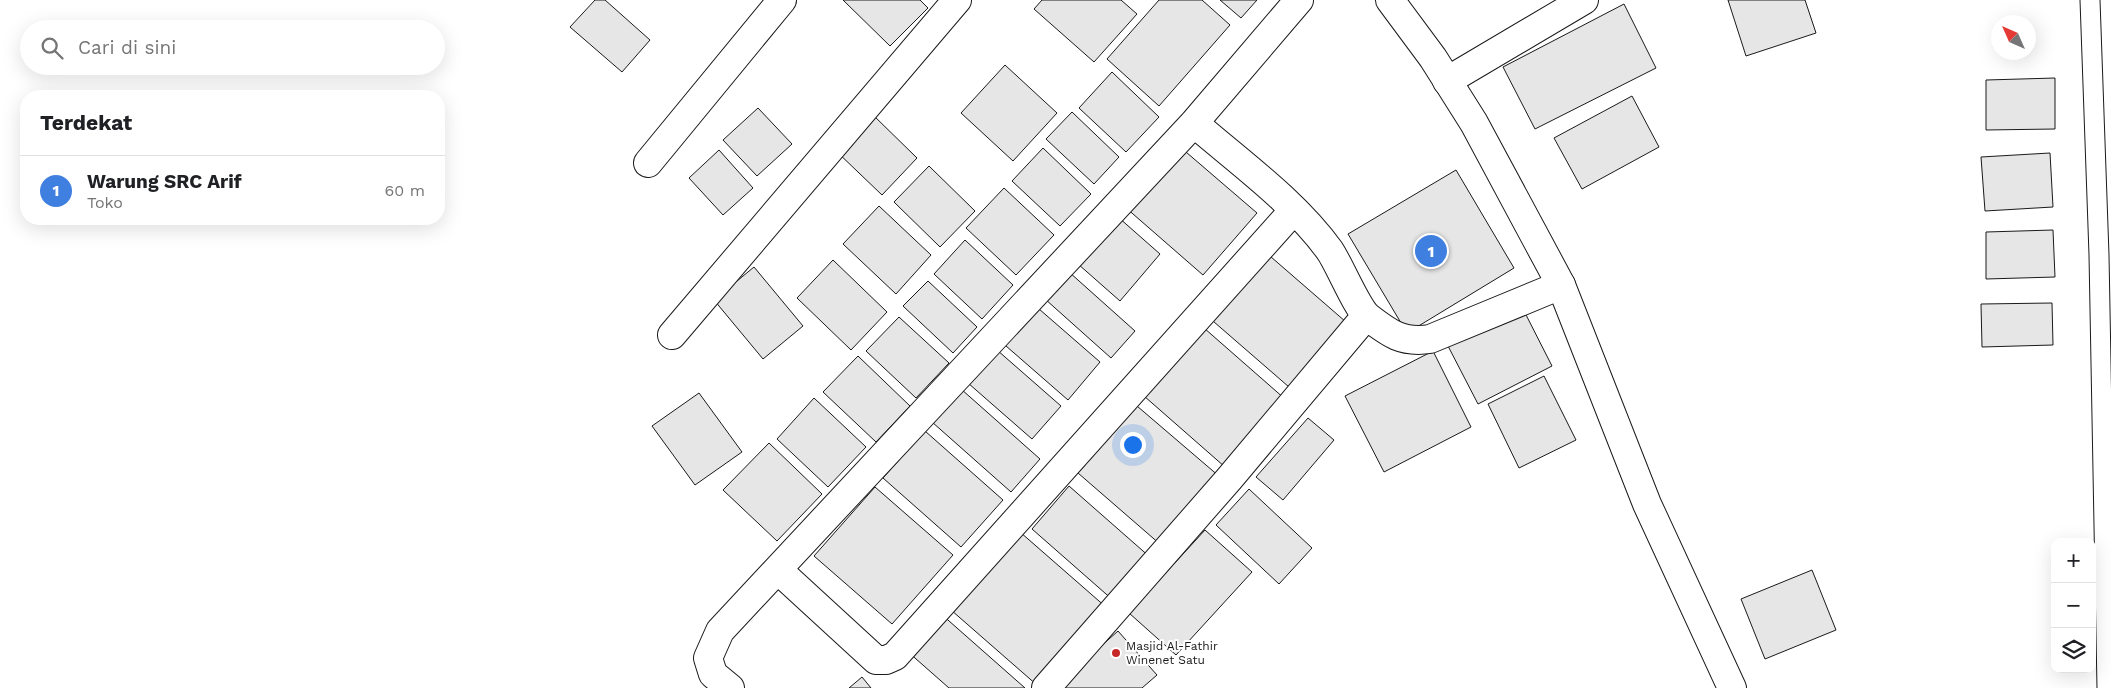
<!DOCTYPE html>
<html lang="id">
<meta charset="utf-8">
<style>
:root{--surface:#fff;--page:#f6f6f6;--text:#202124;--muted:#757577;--line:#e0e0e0;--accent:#c62828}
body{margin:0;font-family:"Work Sans",sans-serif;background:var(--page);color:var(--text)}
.controls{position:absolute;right:15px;bottom:15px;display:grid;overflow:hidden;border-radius:10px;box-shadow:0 5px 20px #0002}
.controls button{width:45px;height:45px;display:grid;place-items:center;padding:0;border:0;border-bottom:1px solid var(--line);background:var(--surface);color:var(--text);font:25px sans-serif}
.compass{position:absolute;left:1991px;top:15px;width:45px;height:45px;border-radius:50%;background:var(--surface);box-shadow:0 5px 20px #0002;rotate:315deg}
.you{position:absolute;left:1132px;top:444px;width:18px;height:18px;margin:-12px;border:4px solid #fff;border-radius:50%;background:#1a73e8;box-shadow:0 0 0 8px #1a73e833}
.badge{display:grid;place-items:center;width:32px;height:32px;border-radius:50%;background:var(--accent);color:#fff;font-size:16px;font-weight:700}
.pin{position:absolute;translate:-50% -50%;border:2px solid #fff;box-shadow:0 1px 5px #0006}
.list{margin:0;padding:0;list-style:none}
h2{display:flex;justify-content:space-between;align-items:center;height:65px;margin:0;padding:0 20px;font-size:21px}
h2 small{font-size:16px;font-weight:400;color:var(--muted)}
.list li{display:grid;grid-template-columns:32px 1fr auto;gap:15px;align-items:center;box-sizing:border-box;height:70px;padding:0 20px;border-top:1px solid var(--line)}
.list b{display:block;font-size:19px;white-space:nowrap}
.list p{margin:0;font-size:16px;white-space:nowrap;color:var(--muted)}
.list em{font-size:16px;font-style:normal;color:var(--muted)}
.icon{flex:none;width:28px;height:28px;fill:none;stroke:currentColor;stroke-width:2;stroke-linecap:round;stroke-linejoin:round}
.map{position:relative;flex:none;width:2111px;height:688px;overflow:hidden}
.search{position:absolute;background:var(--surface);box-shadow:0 5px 20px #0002;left:20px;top:20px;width:425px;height:55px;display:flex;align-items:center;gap:12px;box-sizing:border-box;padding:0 18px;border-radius:28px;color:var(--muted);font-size:19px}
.panel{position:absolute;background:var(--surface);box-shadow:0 5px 20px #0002;left:20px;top:90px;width:425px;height:135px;border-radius:20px}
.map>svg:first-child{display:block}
.building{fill:#e6e6e6;stroke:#1a1a1a}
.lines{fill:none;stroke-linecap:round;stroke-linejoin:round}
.lane-casing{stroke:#1a1a1a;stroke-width:21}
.street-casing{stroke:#1a1a1a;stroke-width:30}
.secondary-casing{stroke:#1a1a1a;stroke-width:30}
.lane{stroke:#fff;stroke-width:19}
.street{stroke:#fff;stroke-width:28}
.secondary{stroke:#fff;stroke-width:28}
.poi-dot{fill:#c62828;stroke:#fff;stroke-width:2}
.labels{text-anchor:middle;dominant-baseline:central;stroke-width:4;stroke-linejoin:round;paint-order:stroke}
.poi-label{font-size:12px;fill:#1a1a1a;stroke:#fff;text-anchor:start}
</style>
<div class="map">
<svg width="2111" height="688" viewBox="0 0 2111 688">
<rect width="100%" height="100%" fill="#fff"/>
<path class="building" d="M595,0H605L650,40L622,72L570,27Z
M843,0H920L928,8L890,46Z
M1042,0H1121L1137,14L1094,62L1034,9Z
M1159,0H1202L1230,25L1159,106L1107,59Z
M1220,0H1257L1241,18Z
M1728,0H1805L1816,33L1746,56Z
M1624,4L1656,68L1535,129L1503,67Z
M1005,65L1057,113L1013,161L961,113Z
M1112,72L1159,117L1126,152L1079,108Z
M2055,78V129L1986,130V80Z
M1632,96L1659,147L1582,189L1554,138Z
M758,108L792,144L757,176L723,140Z
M1072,112L1119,157L1094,184L1046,139Z
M871,113L917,158L882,195L835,150Z
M1179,146L1257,213L1203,275L1125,207Z
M1043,148L1091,194L1060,226L1012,181Z
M719,150L753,188L723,215L689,178Z
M2050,153L2053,207L1985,211L1981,157Z
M929,166L975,211L940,247L894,202Z
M1456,170L1514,268L1407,333L1348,234Z
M1004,188L1054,235L1016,275L966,228Z
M879,206L931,255L896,294L843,244Z
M1118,217L1160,254L1120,301L1078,264Z
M2053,230L2055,277L1986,279V232Z
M965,240L1013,285L982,319L934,274Z
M1263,250L1346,322L1289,387L1206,315Z
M833,260L887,312L851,350L797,298Z
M754,267L803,326L763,359L714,300Z
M1069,272L1135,331L1111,358L1045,299Z
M928,281L977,327L953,353L903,306Z
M1031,302L1100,362L1068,400L998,339Z
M2052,303L2053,345L1982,347L1981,304Z
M1522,307L1552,366L1478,404L1448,346Z
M899,317L949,363L916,398L866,351Z
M1204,328L1285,399L1225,467L1144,396Z
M997,350L1061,406L1032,439L968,383Z
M1433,351L1471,427L1384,472L1345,396Z
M858,356L910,406L876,442L823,392Z
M1544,376L1576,440L1519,468L1488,404Z
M961,389L1040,459L1011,492L932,422Z
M699,393L742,452L695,485L652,426Z
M814,398L866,447L828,487L777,439Z
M1137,406L1220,477L1161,545L1078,473Z
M1308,418L1334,440L1283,500L1256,477Z
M925,431L1003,500L961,547L883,478Z
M769,443L822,494L777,541L723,490Z
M1069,486L1151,558L1114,601L1032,529Z
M875,487L953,555L892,624L814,556Z
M1249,489L1312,548L1279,584L1216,525Z
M1205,530L1252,572L1176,655L1129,613Z
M1020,532L1107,608L1038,686L951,610Z
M1812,570L1836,630L1765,659L1741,599Z
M940,613L1025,688H949L907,651Z
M1118,631L1157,675L1142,688H1054Z
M862,677L871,688H849Z"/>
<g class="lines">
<g class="lane-casing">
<path id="lane" d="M2090,0L2099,255L2107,688"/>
</g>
<g class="street-casing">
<path id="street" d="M1447,81L1584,0
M1194,123C1239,162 1295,202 1330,251C1340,266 1357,308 1368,317C1390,334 1402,343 1430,339L1561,285
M648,163L782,0
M672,335L957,0
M778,570L876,660H886L895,656L1294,210
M730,688L713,674L708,658L720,631L1194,123L1299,0
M1046,688L1229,479L1366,316"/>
</g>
<g class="secondary-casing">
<path id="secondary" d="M1390,0L1433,58L1474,123L1561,285L1647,504L1732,688"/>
</g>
<use href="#lane" class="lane"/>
<use href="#street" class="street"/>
<use href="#secondary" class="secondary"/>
</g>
<circle class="poi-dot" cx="1116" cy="653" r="5"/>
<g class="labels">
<g class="poi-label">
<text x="1126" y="646">Masjid Al-Fathir<tspan x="1126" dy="14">Winenet Satu</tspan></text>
</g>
</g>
</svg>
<div class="controls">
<button>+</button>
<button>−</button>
<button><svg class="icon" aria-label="layers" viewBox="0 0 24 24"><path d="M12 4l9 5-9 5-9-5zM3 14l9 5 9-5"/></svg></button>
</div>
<svg class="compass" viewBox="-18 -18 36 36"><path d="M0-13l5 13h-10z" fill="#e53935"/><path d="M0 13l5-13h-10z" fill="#757577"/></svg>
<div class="you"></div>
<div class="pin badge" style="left:1431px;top:251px;background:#3f7fe0">1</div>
<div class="search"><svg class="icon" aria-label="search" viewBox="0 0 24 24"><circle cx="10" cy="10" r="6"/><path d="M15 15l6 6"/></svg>Cari di sini</div>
<section class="panel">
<h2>Terdekat<small></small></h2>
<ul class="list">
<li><span class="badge" style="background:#3f7fe0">1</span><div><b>Warung SRC Arif</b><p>Toko</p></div><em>60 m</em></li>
</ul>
</section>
</div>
